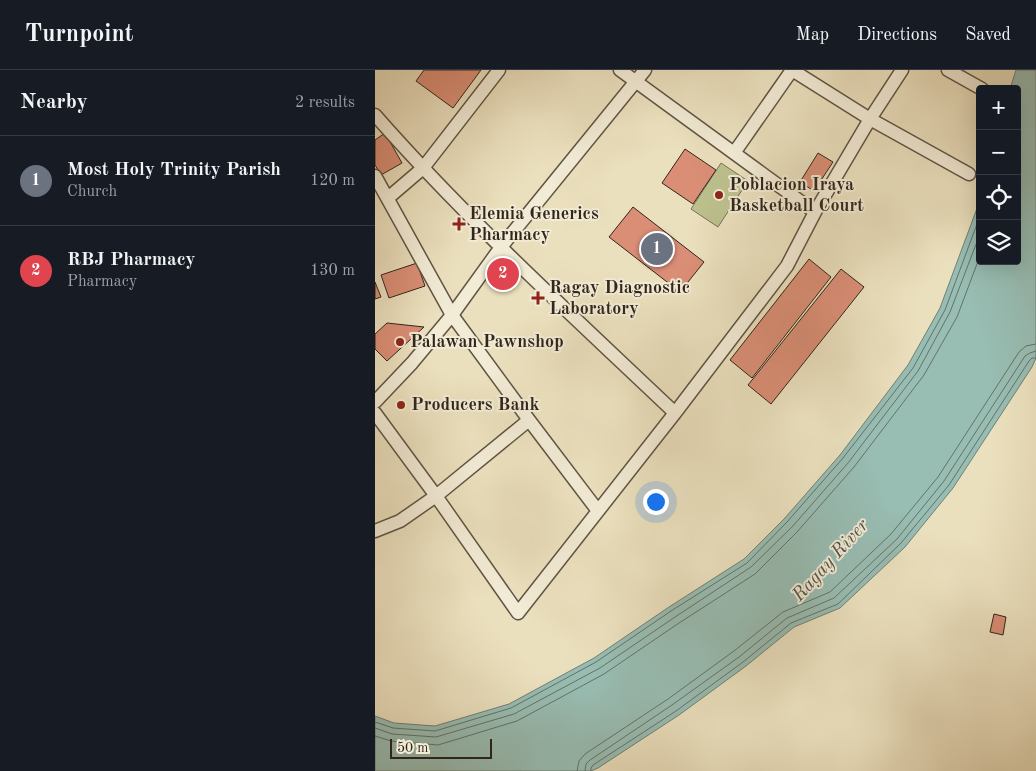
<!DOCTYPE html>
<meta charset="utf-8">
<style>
:root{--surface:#171b24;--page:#20242c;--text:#f1f3f6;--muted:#9ea1a6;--line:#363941;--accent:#c59692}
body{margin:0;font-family:"Old Standard TT",serif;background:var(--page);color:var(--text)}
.controls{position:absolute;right:15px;top:15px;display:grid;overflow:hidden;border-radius:5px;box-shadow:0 5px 20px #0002}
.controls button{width:45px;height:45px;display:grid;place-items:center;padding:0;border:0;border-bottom:1px solid var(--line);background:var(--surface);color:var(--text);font:25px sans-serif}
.scale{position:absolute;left:15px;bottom:12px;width:102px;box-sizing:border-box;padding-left:5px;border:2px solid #30261c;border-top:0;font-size:14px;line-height:18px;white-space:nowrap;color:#30261c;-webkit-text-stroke:4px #f2ebd5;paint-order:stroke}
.you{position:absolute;left:280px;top:431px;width:18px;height:18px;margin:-12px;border:4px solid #fff;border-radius:50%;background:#1a73e8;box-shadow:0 0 0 8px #1a73e833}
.badge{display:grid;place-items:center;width:32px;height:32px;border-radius:50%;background:var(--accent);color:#fff;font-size:16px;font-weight:700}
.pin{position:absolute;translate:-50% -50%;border:2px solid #fff;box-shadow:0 1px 5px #0006}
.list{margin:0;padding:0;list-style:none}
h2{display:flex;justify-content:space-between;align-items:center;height:65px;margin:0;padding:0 20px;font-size:21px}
h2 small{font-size:16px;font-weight:400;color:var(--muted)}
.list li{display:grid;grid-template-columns:32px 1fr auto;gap:15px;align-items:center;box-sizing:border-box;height:90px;padding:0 20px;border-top:1px solid var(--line)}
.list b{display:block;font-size:19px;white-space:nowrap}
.list p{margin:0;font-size:16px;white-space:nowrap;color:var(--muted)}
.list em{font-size:16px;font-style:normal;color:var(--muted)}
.icon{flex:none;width:28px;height:28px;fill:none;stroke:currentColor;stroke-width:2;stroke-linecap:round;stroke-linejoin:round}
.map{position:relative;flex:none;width:661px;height:701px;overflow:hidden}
header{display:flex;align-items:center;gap:30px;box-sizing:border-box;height:70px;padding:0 25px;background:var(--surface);border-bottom:1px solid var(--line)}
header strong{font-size:24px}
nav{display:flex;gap:28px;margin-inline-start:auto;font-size:18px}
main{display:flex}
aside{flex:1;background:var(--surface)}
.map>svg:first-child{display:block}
.grass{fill:#bcc18e;stroke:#767455}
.water{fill:#98bdb3;stroke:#6e8177}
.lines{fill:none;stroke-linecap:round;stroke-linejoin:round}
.shore{stroke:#647268;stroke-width:1}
.building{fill:#da8e76;stroke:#30261c}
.minor-casing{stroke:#5f5444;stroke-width:15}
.minor{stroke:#f2ebd5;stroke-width:12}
.poi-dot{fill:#8f2418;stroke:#f2ebd5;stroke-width:2}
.labels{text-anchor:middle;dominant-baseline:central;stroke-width:4;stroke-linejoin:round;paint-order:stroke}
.poi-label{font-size:18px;font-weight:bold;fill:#30261c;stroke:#f2ebd5;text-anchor:start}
.water-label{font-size:19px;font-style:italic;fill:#4f5349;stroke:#f2ebd5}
</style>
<header>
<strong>Turnpoint</strong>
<nav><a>Map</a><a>Directions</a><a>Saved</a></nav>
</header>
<main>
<aside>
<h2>Nearby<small>2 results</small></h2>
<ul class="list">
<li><span class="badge" style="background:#6b7280">1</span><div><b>Most Holy Trinity Parish</b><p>Church</p></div><em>120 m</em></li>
<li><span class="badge" style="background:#e0444e">2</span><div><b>RBJ Pharmacy</b><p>Pharmacy</p></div><em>130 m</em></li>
</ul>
</aside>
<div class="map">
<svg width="661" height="701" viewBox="0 0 661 701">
<rect width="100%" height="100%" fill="#ebe0be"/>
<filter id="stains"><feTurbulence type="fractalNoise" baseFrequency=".004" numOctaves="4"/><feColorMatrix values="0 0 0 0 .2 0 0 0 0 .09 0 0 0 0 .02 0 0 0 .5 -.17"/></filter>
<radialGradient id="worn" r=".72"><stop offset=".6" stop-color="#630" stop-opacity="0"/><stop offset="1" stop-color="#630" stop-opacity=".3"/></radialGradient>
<path class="grass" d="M346,93L373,111L343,157L316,139Z"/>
<path class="water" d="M641,0H661V288L657,297L578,418L530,477L465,538L419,557L371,596L304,645L223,698L216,701H0V646L19,653L60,656L134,634L219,588L294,537L369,489L409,449L465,385L533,295L565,238L601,141L605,128V191H642V19H635Z"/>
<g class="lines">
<path class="shore" d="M0,652L18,658L60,661L136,638L221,592L296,541L372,493L412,452L468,388L538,298L570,240L605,146
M0,658L17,664L61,667L139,644L225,598L300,547L376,497L417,457L473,393L543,301L575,242L605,164
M0,666L16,671L63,675L142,651L229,604L304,553L380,504L422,462L479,397L549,305L582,247L605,186
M202,701L204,691L210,684L293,629L359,581L408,542L455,522L516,464L563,407L644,282L651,276L661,274
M210,701L211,694L215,690L297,635L364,587L412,548L459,528L522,469L569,411L650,286L655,283L661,281
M216,701V698L218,695L301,641L368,592L416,553L463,534L526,473L574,415L654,291L657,288H661"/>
</g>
<path class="building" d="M49,0H106L78,38L41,11Z
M10,63L27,93L6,105L0,95V70Z
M310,79L341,100L318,134L287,113Z
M443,83L458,92L439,121L425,112Z
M258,137L329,192L305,222L234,167Z
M434,189L456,207L377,308L355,290Z
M42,193L50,216L14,228L6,205Z
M466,199L489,217L396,334L373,315Z
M0,212L6,227L0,229Z
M12,253L49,257L12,291L0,279V264Z
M619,544L631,547L628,565L615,562Z"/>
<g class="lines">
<g class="minor-casing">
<path id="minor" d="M245,0L440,142
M417,0L495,49L594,104
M573,0L607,19
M0,45C93,151 198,246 300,343
M359,83L417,0
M0,106L77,245L154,350L223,441
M13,128L48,98L124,0
M0,332L37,293L77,245L126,177L270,0
M0,343L61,426L143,543L300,343L412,196L440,142L495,49L527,0
M0,461L25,451L61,426L154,350"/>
</g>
<use href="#minor" class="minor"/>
</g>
<g class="poi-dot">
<circle cx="344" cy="125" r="5"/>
<path d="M81.5 146.5h5v5h5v5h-5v5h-5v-5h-5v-5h5z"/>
<path d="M160.5 220.5h5v5h5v5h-5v5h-5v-5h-5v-5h5z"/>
<circle cx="25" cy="272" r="5"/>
<circle cx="26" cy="335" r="5"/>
</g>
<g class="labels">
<g class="poi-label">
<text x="354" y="115">Poblacion Iraya<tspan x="354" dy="21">Basketball Court</tspan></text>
<text x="94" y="144">Elemia Generics<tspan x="94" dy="21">Pharmacy</tspan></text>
<text x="174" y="218">Ragay Diagnostic<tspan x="174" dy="21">Laboratory</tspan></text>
<text x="35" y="272">Palawan Pawnshop</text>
<text x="36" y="335">Producers Bank</text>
</g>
<g class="water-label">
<text transform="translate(456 491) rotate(-48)">Ragay River</text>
</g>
</g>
<rect width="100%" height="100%" filter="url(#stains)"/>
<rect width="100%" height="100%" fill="url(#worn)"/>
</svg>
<div class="controls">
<button>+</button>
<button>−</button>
<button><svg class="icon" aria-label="locate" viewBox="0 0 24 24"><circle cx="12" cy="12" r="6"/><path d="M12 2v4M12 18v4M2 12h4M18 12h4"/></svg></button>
<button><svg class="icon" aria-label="layers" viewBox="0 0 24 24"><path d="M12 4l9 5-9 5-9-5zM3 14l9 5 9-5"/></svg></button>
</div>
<div class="scale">50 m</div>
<div class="you"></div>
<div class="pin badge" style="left:282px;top:179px;background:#6b7280">1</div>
<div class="pin badge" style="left:128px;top:204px;background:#e0444e">2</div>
</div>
</main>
